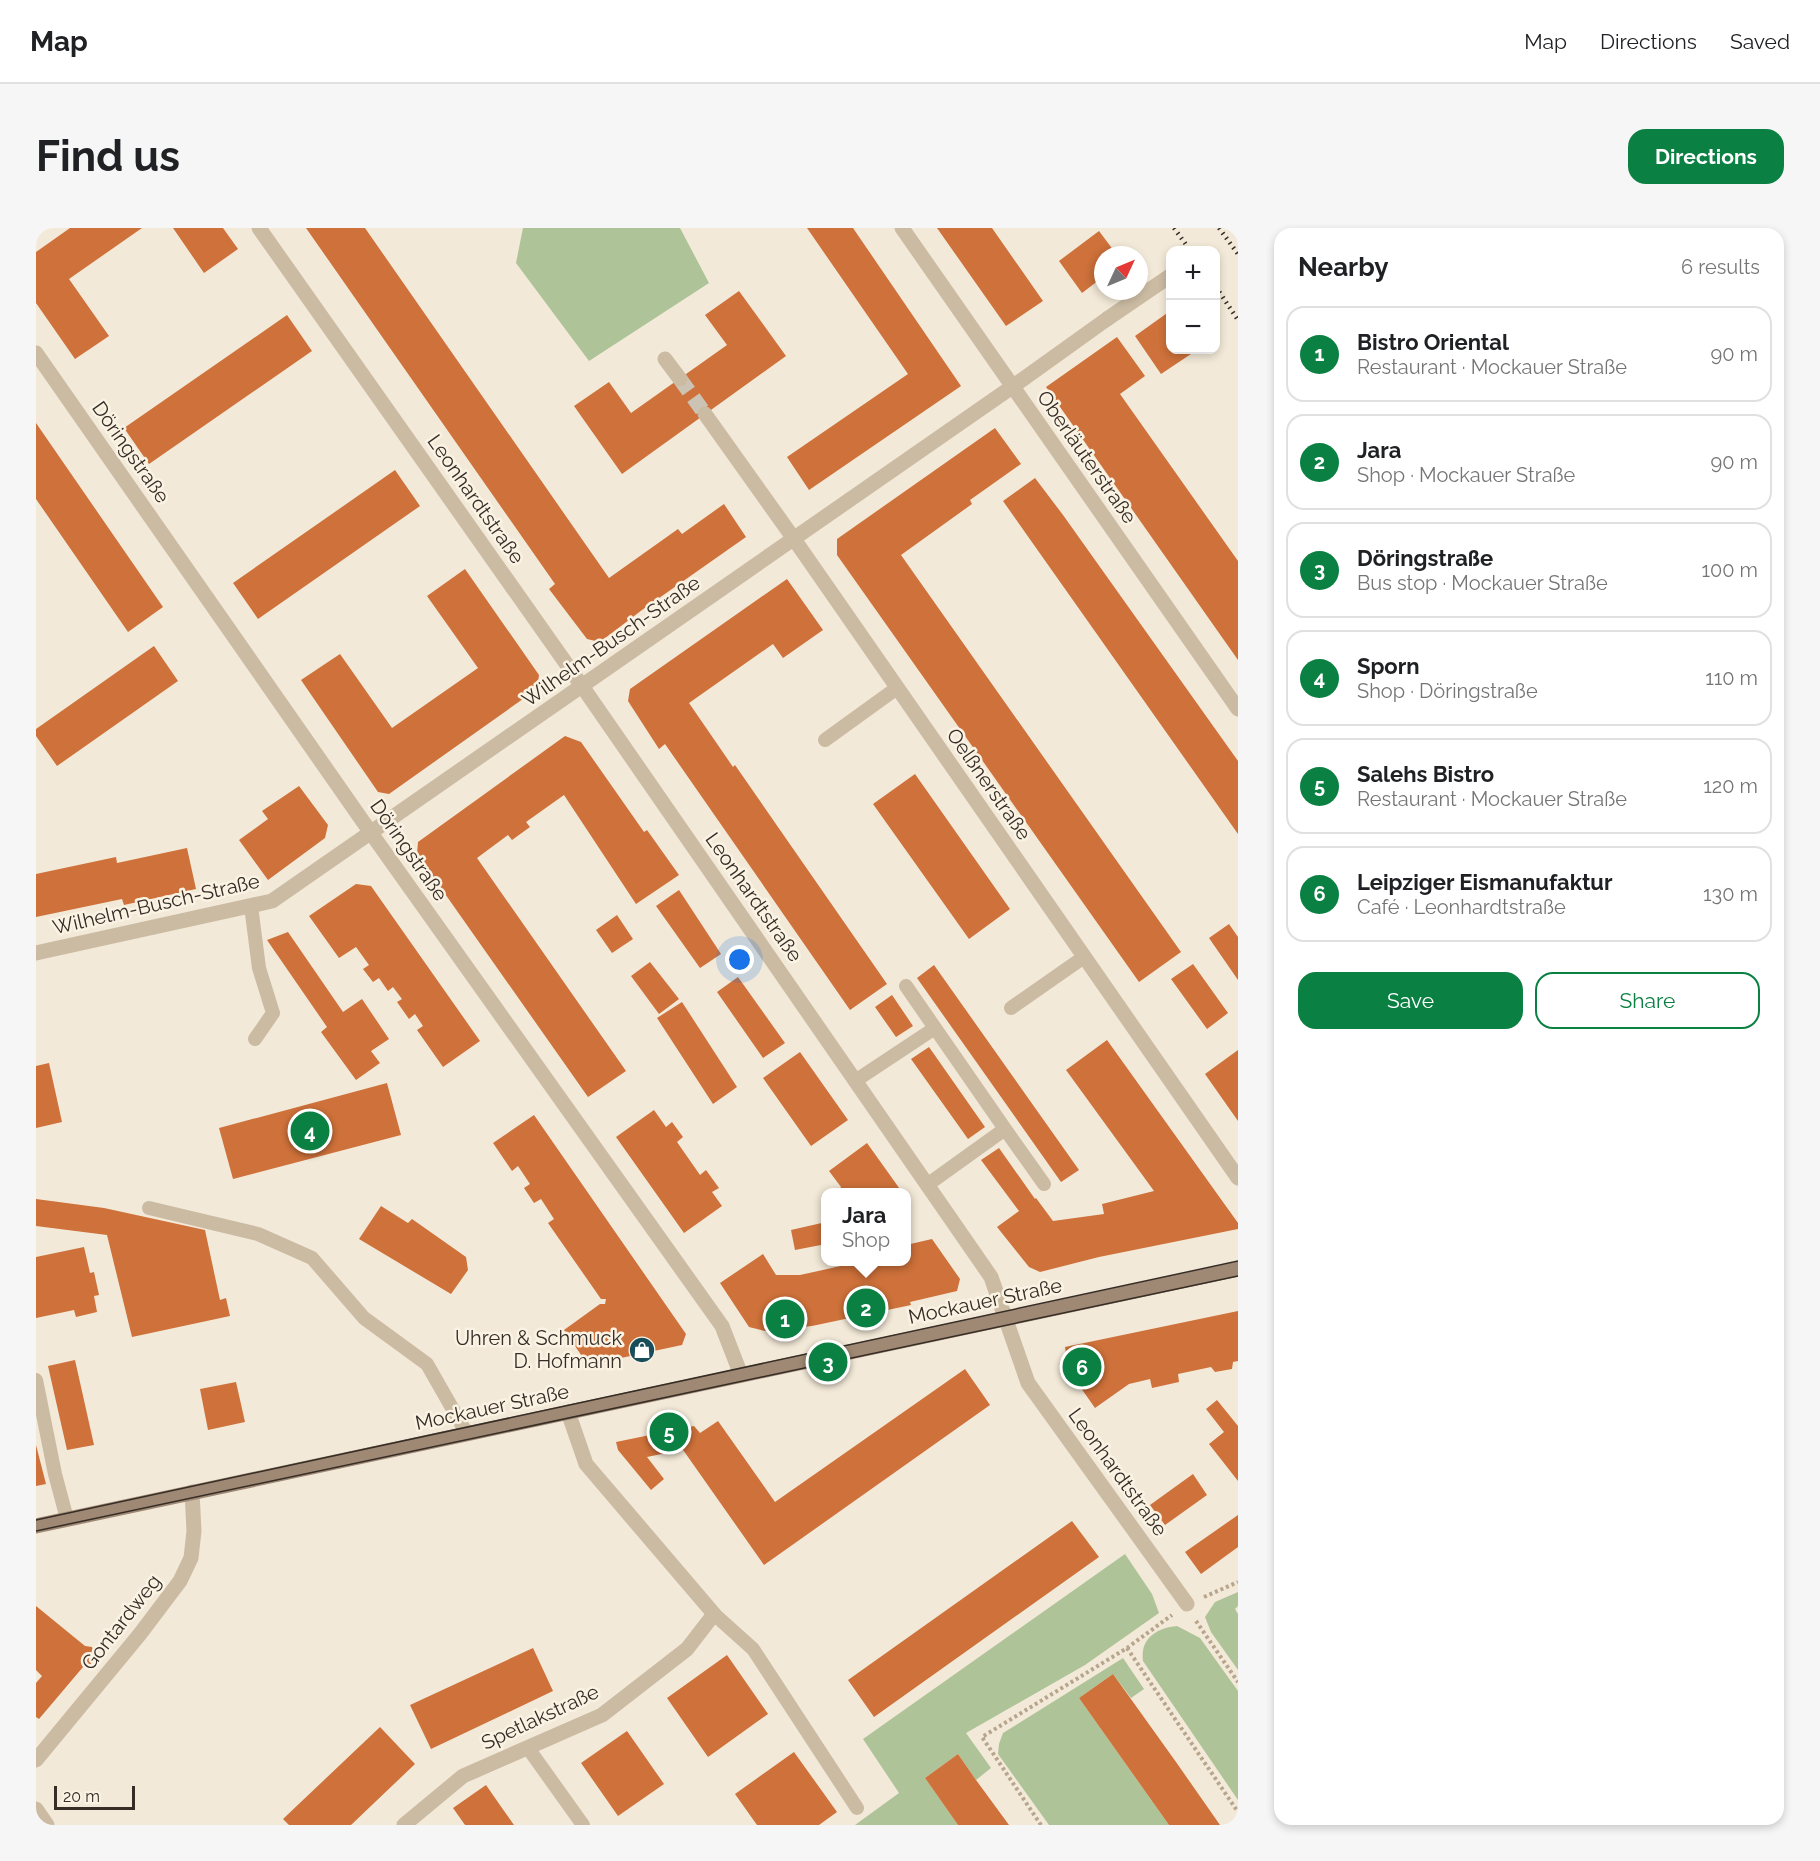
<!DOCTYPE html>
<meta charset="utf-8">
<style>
:root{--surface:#fff;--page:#f6f6f6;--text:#202124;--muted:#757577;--line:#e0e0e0;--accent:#0b8043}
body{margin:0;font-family:Raleway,sans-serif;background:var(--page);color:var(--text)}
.controls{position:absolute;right:18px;top:18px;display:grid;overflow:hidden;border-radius:12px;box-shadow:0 3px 9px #0003}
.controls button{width:54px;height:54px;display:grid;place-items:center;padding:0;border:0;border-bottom:2px solid var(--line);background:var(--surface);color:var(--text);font:30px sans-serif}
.compass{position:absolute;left:1058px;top:18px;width:54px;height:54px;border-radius:50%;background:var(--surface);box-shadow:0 3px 9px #0003;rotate:46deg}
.scale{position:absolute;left:18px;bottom:15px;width:81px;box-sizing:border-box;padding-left:6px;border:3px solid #362d26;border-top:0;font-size:16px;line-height:21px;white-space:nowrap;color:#362d26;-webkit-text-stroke:4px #faf3e4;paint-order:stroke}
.you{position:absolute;left:704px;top:732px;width:21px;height:21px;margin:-15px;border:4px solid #fff;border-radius:50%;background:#1a73e8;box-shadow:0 0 0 9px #1a73e833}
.badge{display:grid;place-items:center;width:39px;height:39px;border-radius:50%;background:var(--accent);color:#fff;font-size:20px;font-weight:700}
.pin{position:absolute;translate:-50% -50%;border:3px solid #fff;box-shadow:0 2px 6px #0006}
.popup{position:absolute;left:785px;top:960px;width:90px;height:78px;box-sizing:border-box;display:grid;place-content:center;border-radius:12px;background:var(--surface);filter:drop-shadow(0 2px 4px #0005);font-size:20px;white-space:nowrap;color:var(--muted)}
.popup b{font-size:22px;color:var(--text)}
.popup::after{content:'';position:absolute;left:50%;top:100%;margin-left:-12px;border:12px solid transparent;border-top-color:var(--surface)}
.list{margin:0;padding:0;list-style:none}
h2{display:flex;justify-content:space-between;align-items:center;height:78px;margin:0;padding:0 24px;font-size:26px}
h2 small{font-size:20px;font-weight:400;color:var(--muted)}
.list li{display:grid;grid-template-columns:39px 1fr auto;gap:18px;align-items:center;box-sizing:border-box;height:96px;margin:0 12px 12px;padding:0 12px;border:2px solid var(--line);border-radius:18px}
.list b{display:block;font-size:22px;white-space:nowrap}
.list p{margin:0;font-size:20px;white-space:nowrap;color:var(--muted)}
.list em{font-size:20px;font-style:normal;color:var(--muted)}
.actions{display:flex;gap:12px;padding:18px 24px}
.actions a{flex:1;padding:14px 0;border:2px solid var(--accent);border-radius:18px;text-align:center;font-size:21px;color:var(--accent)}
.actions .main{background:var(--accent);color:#fff}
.map{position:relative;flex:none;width:1202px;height:1597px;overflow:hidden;border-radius:18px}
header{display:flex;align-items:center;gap:36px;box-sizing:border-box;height:84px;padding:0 30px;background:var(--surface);border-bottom:2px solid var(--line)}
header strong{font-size:28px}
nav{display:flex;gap:33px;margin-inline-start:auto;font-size:21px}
.intro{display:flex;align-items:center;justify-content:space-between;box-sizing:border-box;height:144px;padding:0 36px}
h1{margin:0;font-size:42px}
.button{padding:15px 27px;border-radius:18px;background:var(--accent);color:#fff;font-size:21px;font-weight:700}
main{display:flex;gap:36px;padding:0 36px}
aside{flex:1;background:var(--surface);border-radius:18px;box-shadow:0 3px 9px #0003}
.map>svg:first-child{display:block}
.green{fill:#aec397}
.building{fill:#ce713a}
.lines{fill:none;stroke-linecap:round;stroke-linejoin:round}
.minor-tunnel{stroke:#cdc3b4;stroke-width:15;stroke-dasharray:15 8;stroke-linecap:butt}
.path{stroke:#b7a58d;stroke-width:4;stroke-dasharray:3 3;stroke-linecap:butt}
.service{stroke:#cbbba3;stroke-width:14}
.pedestrian{stroke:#cbbba3;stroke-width:15}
.minor{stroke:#cbbba3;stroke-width:15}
.secondary{stroke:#9f8974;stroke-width:15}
.tram{stroke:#362d26;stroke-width:1.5}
.rail{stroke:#362d26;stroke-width:4.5;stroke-dasharray:1.5 4.5;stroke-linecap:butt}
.labels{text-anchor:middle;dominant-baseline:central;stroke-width:5;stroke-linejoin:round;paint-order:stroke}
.street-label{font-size:20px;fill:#362d26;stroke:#faf3e4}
.poi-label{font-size:20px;fill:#362d26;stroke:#faf3e4;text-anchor:end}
</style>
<header>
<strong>Map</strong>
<nav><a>Map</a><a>Directions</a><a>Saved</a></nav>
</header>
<div class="intro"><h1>Find us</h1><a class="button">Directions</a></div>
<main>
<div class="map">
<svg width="1202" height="1597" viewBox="0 0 1202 1597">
<rect width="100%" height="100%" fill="#f3e9d8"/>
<path class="green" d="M487,0H644L673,55L553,133L480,35Z
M1089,1326L1116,1366L1123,1385L1049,1437L930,1505L955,1540L940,1552L922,1526L889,1550L922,1597H819L863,1565L827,1511Z
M1202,1364V1378L1199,1381L1202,1386V1442L1175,1404L1169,1389L1179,1374Z
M1141,1398L1164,1410L1202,1463V1572L1107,1433C1104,1411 1120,1400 1141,1398Z
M1087,1430L1108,1461L1095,1470L1077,1446L1043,1470L1133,1597H1013L962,1526L963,1516L967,1505Z"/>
<path class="building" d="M34,0H106L33,51L73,108L39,131L0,75V24Z
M137,0H187L202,21L168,45Z
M270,0H329L573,350L642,301L646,306L688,276L710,309L606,382L564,414L551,411L513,361L519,356Z
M771,0H817L925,158L773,262L751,229L872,146Z
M901,0H956L1007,73L970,98Z
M1063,3L1081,27H1067V49L1046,65L1023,33Z
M703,63L750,128L586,246L538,178L573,154L595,185L691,117L669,87Z
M1134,83V122H1161L1125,146L1099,108Z
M251,87L276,123L113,236L88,200Z
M1081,109L1109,148L1084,166L1202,333V432L1010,159Z
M0,195L127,379L92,404L0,271Z
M959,200L985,236L934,272L936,276L865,327L1145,724L1103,754L801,327V311Z
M359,242L384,278L222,391L197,355Z
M999,250L1027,287L1202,533V606L967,273Z
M429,341L503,447L501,461L353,566L342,564L265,452L304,426L356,500L442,440L391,368Z
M751,351L787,402L747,430L737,416L653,475L697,539L699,537L851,756L814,782L629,516L623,521L592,473L594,461Z
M118,418L142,453L21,538L0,508V501Z
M529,508L545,514L608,604L611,602L643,647L600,676L528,567L490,594L494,599L476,612L472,607L441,630L590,843L552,869L381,626L382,614Z
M879,546L974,681L933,711L837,576Z
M263,558L292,597L289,610L232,652L203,612L232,591L226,583Z
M151,620L160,661L88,677L86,671L0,689V646L80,629L81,635Z
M320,656L335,658L444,813L407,839L381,802L387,798L379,786L373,791L361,774L366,771L357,759L352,763L343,750L337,754L327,741L333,737L320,719L303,730L273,688Z
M643,662L685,726L664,740L620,678Z
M581,687L597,711L576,725L560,702Z
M1193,696L1202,709V752L1173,710Z
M252,704L307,784L326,771L353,811L335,823L344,835L320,852L285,804L291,799L231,712Z
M614,734L643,771L623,786L595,748Z
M1157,736L1192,785L1171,801L1135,751Z
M898,737L1043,942L1025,954L881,750Z
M702,749L749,815L727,830L681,764Z
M856,767L877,798L860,809L839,779Z
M646,774L701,859L677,876L621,790Z
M1071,812L1202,995V1001L1063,1029L1004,1044L993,1039L961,999L983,983L945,932L963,920L999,971L1000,970L1017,993L1068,986L1066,976L1118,963L1030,842Z
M893,819L949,899L932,911L875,831Z
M1202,822V893L1169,846Z
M764,824L812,892L775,918L727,850Z
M13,835L26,894L0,900V838Z
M351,855L365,907L197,951L183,900Z
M618,882L630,899L636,894L647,909L641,914L664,947L670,942L683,960L676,964L686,978L648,1005L580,909Z
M498,887L650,1106L646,1117L552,1137L528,1102L564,1076H569L570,1071H565L512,995L518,991L505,971L498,975L488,960L494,956L482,938L476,943L457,915Z
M831,915L866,964H803L805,959L793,943Z
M0,971L68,980L169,1002L184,1072L190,1070L194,1088L96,1109L71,1007L0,998Z
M345,978L372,995L376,991L430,1029L432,1042L415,1066L323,1011Z
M790,994V1016L759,1022L755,1002Z
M896,1011L924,1051L921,1063L874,1074L875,1077L776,1098L729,1103L713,1099L684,1055L727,1026L740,1047H764L823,1034H870V1017Z
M48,1019L54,1045L58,1044L63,1067L58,1068L61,1084L40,1089L38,1082L0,1090V1029Z
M1202,1083V1133L1197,1134L1196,1141L1179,1144L1175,1139L1142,1146L1143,1154L1116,1160L1114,1151L1093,1156L1059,1180L1033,1143L1029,1119Z
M39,1132L58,1217L31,1222L12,1138Z
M929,1141L954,1177L728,1337L645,1219L640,1223L611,1229L628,1251L615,1262L582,1222L580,1214L658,1198L664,1205L682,1193L739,1274Z
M200,1154L209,1194L172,1202L164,1161Z
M1181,1172L1202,1198V1253L1173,1216L1188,1204L1170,1181Z
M0,1217L10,1256L0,1258Z
M1157,1246L1171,1267L1129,1297L1114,1277Z
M1202,1287V1319L1165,1346L1149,1324Z
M1036,1293L1063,1329L838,1489L812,1452Z
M0,1378L49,1418L56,1419L60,1430L51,1440L47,1439L3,1491L0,1489V1455L6,1448L0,1442Z
M497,1420L517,1463L395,1521L374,1477Z
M691,1427L732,1486L672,1529L631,1470Z
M1077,1446L1140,1534L1184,1597H1133L1043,1470Z
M344,1499L379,1536L315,1597H253L247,1591Z
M591,1503L628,1556L582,1588L545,1535Z
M758,1524L801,1584L783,1597H721L699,1566Z
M922,1526L940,1552L973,1597H922L889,1550Z
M450,1557L466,1580L478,1597H429L417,1580Z"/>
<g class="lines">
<path class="minor-tunnel" d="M644,151L669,186"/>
<path class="path" d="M1168,1369L1202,1354
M1160,1393L1202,1454
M1091,1420L1202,1584
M1005,1597L946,1509L1091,1420L1136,1387"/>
<path class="service" d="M789,512L861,460
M215,678L223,740L237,785L219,811
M870,758L899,800
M975,780L1048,729
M819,853L899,800L969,901L891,957
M969,901L1008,956
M113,980L222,1006L276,1030L328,1090L391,1136L431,1206
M0,1152L19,1246L31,1291
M678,1386L717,1421L821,1580
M492,1520L547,1597"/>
<path class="pedestrian" d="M1071,91L1134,48"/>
<path class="minor" d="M223,0L546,458L955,1049L992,1155L1151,1376
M866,0L1202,481
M0,125L335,605L686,1098L705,1147
M629,131L644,151
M669,186L758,311L1202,950
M0,725L236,673L976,159L1071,91
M0,1532L104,1406L144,1353L155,1330L158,1303L156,1264
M0,1581L11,1597
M368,1597L427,1548L566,1487L651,1421L678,1386L550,1236L532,1184"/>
<path class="secondary" d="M0,1298L1202,1041"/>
<path class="tram" d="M0,1292L1202,1033
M0,1303L1202,1048"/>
<path class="rail" d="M1138,0L1154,22
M1183,0L1202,26
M1180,59L1202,92"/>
</g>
<defs>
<g id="shop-disc" transform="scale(1.35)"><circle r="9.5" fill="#184d5a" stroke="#faf3e4"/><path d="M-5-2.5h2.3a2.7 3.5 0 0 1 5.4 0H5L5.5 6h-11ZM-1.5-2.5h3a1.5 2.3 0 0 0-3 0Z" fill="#fff"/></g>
</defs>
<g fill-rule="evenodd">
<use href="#shop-disc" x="606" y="1122"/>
</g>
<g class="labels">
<g class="street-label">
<text transform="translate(95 224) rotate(55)">Döringstraße</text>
<text transform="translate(1051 229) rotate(55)">Oberläuterstraße</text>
<text transform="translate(440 271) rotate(55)">Leonhardtstraße</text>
<text transform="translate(575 413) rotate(-35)">Wilhelm-Busch-Straße</text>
<text transform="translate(953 556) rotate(55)">Oelßnerstraße</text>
<text transform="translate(373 622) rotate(55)">Döringstraße</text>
<text transform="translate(718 669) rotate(55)">Leonhardtstraße</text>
<text transform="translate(120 676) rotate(-13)">Wilhelm-Busch-Straße</text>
<text transform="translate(949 1073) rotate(-12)">Mockauer Straße</text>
<text transform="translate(456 1179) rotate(-12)">Mockauer Straße</text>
<text transform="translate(1082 1244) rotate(54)">Leonhardtstraße</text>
<text transform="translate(85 1394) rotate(-52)">Gontardweg</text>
<text transform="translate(504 1489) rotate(-25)">Spetlakstraße</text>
</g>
<g class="poi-label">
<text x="586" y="1110">Uhren &amp; Schmuck<tspan x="586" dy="23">D. Hofmann</tspan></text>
</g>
</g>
</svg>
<div class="controls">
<button>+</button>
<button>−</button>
</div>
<svg class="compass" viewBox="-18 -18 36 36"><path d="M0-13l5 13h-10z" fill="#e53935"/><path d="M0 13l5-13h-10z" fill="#757577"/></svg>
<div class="scale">20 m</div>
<div class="you"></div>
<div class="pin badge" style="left:749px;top:1091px">1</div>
<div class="pin badge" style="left:830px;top:1080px">2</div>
<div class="popup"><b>Jara</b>Shop</div>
<div class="pin badge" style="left:792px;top:1134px">3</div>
<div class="pin badge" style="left:274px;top:903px">4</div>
<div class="pin badge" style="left:633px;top:1204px">5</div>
<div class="pin badge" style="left:1046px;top:1139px">6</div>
</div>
<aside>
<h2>Nearby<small>6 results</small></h2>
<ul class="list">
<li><span class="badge">1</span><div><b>Bistro Oriental</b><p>Restaurant · Mockauer Straße</p></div><em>90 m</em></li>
<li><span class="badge">2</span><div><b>Jara</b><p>Shop · Mockauer Straße</p></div><em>90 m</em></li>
<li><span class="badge">3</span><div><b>Döringstraße</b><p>Bus stop · Mockauer Straße</p></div><em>100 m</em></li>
<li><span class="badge">4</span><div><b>Sporn</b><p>Shop · Döringstraße</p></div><em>110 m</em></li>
<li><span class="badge">5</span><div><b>Salehs Bistro</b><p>Restaurant · Mockauer Straße</p></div><em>120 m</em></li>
<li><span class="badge">6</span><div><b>Leipziger Eismanufaktur</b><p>Café · Leonhardtstraße</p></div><em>130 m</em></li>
</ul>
<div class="actions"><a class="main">Save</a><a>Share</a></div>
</aside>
</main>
